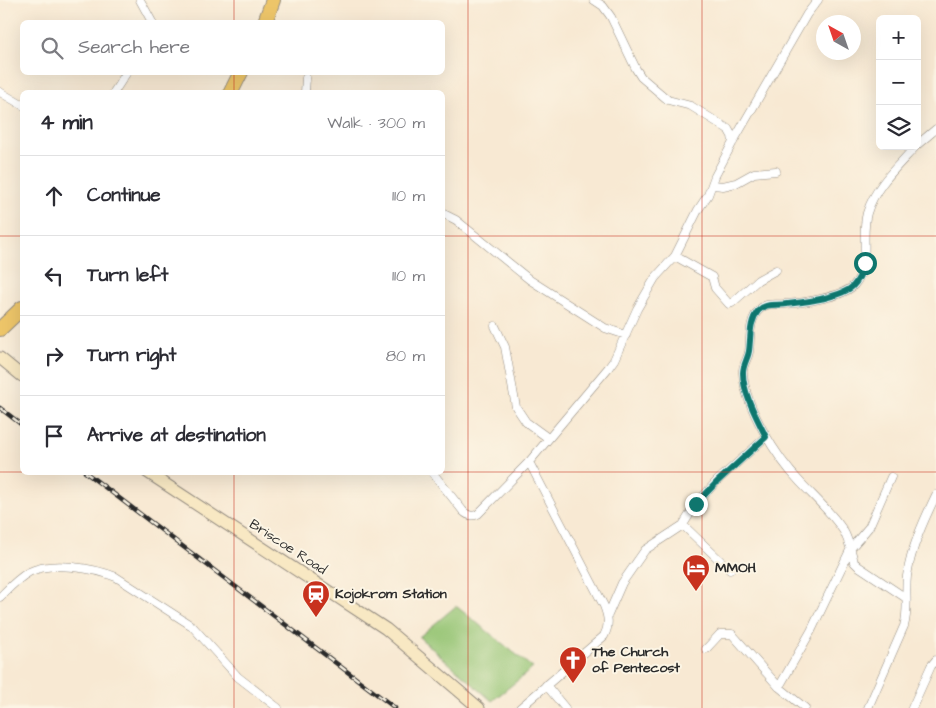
<!DOCTYPE html>
<meta charset="utf-8">
<style>
:root{--surface:#fff;--page:#f7f7f7;--text:#2b2b33;--muted:#7c7c81;--line:#e1e1e2}
body{margin:0;font-family:"Architects Daughter",sans-serif;background:var(--page);color:var(--text)}
.controls{position:absolute;right:15px;top:15px;display:grid;overflow:hidden;border-radius:8px;box-shadow:0 5px 20px #0002}
.controls button{width:45px;height:45px;display:grid;place-items:center;padding:0;border:0;border-bottom:1px solid var(--line);background:var(--surface);color:var(--text);font:25px sans-serif}
.compass{position:absolute;left:816px;top:15px;width:45px;height:45px;border-radius:50%;background:var(--surface);box-shadow:0 5px 20px #0002;rotate:320deg}
.stop{position:absolute;width:15px;height:15px;margin:-11px;border:4px solid #0f766e;border-radius:50%;background:#fff}
.stop.end{background:#0f766e;border-color:#fff;box-shadow:0 1px 5px #0008}
.list{margin:0;padding:0;list-style:none}
h2{display:flex;justify-content:space-between;align-items:center;height:65px;margin:0;padding:0 20px;font-size:21px}
h2 small{font-size:16px;font-weight:400;color:var(--muted)}
.list li{display:grid;grid-template-columns:32px 1fr auto;gap:15px;align-items:center;box-sizing:border-box;height:80px;padding:0 20px;border-top:1px solid var(--line)}
.list b{display:block;font-size:19px;white-space:nowrap}
.list em{font-size:16px;font-style:normal;color:var(--muted)}
.icon{flex:none;width:28px;height:28px;fill:none;stroke:currentColor;stroke-width:2;stroke-linecap:round;stroke-linejoin:round}
.map{position:relative;flex:none;width:936px;height:708px;overflow:hidden}
.search{position:absolute;background:var(--surface);box-shadow:0 5px 20px #0002;left:20px;top:20px;width:425px;height:55px;display:flex;align-items:center;gap:12px;box-sizing:border-box;padding:0 18px;border-radius:8px;color:var(--muted);font-size:19px}
.panel{position:absolute;background:var(--surface);box-shadow:0 5px 20px #0002;left:20px;top:90px;width:425px;height:385px;border-radius:8px}
.map>svg:first-child{display:block}
.green{fill:#96c574;stroke:#607850}
.lines{fill:none;stroke-linecap:round;stroke-linejoin:round}
.street-casing{stroke:#928a7f;stroke-width:9}
.secondary-casing{stroke:#928a7f;stroke-width:13}
.highway-casing{stroke:#928a7f;stroke-width:16}
.street{stroke:#fff;stroke-width:8}
.secondary{stroke:#f8e8c3;stroke-width:11}
.highway{stroke:#edc569;stroke-width:14}
.rail-casing{stroke:#2b2b2b;stroke-width:4.5}
.rail{stroke:#fcf5e5;stroke-width:2.5;stroke-dasharray:8;stroke-linecap:butt}
.route{stroke:#0f766e;stroke-width:6}
.grid{fill:none;stroke:#c8321e;stroke-width:1;stroke-opacity:0.55}
.labels{text-anchor:middle;dominant-baseline:central;stroke-width:4;stroke-linejoin:round;paint-order:stroke}
.street-label{font-size:14px;fill:#2b2b2b;stroke:#fcf5e5}
.poi-label{font-size:14px;font-weight:bold;fill:#2b2b2b;stroke:#fcf5e5;text-anchor:start}
</style>
<div class="map">
<svg width="936" height="708" viewBox="0 0 936 708">
<rect width="100%" height="100%" fill="#fcf5e5"/>
<filter id="ink" filterUnits="userSpaceOnUse"><feTurbulence type="fractalNoise" baseFrequency=".02" numOctaves="2"/><feDisplacementMap in="SourceGraphic" scale="10" xChannelSelector="R" yChannelSelector="G"/><feConvolveMatrix kernelMatrix="1 2 1 2 8 2 1 2 1" color-interpolation-filters="sRGB"/></filter>
<filter id="wash" filterUnits="userSpaceOnUse"><feTurbulence type="fractalNoise" baseFrequency=".0096" numOctaves="4" result="noise"/><feDisplacementMap in="SourceGraphic" scale="20" xChannelSelector="R" yChannelSelector="G"/><feGaussianBlur stdDeviation="1.12" result="paint"/><feColorMatrix in="noise" values="0 0 0 0 0 0 0 0 0 0 0 0 0 0 0 0 0 1.4 0 .05"/><feComposite in="paint" operator="in"/></filter>
<g filter="url(#wash)">
<rect width="100%" height="100%" fill="#f8e9d3"/>
<path class="green" d="M456,606L533,668L492,701L419,637Z"/>
</g>
<g filter="url(#ink)">
<g class="lines">
<g class="street-casing">
<path id="street" d="M140,0L152,22
M594,0L603,6L611,17L636,69L641,77L668,100L691,106L728,129L732,136L733,142
M0,92L22,105
M114,92L127,72
M305,92L306,78
M917,145L936,129
M713,185L723,186L736,183L754,173L776,171
M442,213L456,220L530,280L605,328L626,335
M675,256L712,277L715,288L729,304L732,303L758,280L776,270
M495,326L505,347L516,407L526,422L548,438
M432,472L463,511C468,516 472,517 478,514L529,462L609,367L614,360L637,309L655,278L675,256L698,210L708,195L715,176L733,142L807,14L818,0
M683,525L730,570
M0,597C9,588 17,579 29,572C52,561 94,568 116,577L192,626L238,677L278,708
M906,598L858,566L854,562C851,551 849,540 843,530C831,512 815,498 800,482C777,458 745,408 743,373C742,365 748,359 749,352C751,337 748,320 760,309C767,302 777,305 785,304C801,303 844,297 854,285C872,264 860,238 867,213C875,186 898,166 916,146
M608,615L622,583L645,550L683,525L696,504L717,481L766,437
M706,649L720,634H732L779,687L805,708
M546,685L565,708
M779,687L811,631L851,548L869,527L891,477
M520,708L604,636C610,625 608,616 604,606L529,462
M868,708L904,626C909,610 905,593 907,576C911,548 924,520 936,495
M912,708L931,666L936,660"/>
</g>
<g class="secondary-casing">
<path id="secondary" d="M0,358L22,376
M147,472L386,629L479,708"/>
</g>
<g class="highway-casing">
<path id="highway" d="M265,22L273,0
M231,92L241,72
M0,329L22,308"/>
</g>
<use href="#street" class="street"/>
<use href="#secondary" class="secondary"/>
<use href="#highway" class="highway"/>
<g class="rail-casing">
<path id="rail" d="M0,408L22,425
M85,472L395,708"/>
</g>
<use href="#rail" class="rail"/>
</g>
</g>
<g class="lines" filter="url(#ink)">
<path class="route" d="M696,504L717,482L766,437C757,418 743,394 743,373C743,365 748,358 749,351C751,337 749,322 758,311C766,302 777,306 787,304C803,302 841,298 853,286C859,280 862,272 865,263"/>
</g>
<path class="grid" d="M234,0V22M468,0V708M702,0V708M234,72V92M0,236H22M442,236H936M0,472H22M234,472V708M442,472H936"/>
<defs>
<g id="hotel-pin" transform="scale(1.4375)"><path d="M0 17L-7.5 6A9.5 9.5 0 1 1 7.5 6Z" fill="#c8321e" stroke="#fcf5e5"/><path d="M-6-4.5h1.5V1H6V5H4.5V3h-9V5H-6ZM-4 0a1.8 1.8 0 1 1 3.6 0ZM.5 0V-2.5h3Q6-2.5 6 0Z" fill="#fff"/></g>
<g id="station-pin" transform="scale(1.4375)"><path d="M0 17L-7.5 6A9.5 9.5 0 1 1 7.5 6Z" fill="#c8321e" stroke="#fcf5e5"/><path d="M-3-6H3Q5-6 5-4V2Q5 4 3 4L4.5 6H3L1.5 4h-3L-3 6H-4.5L-3 4Q-5 4-5 2V-4Q-5-6-3-6ZM-3.5-4v3h7v-3ZM-3.5 1v1.5H-2V1ZM2 1v1.5H3.5V1Z" fill="#fff"/></g>
<g id="church-pin" transform="scale(1.4375)"><path d="M0 17L-7.5 6A9.5 9.5 0 1 1 7.5 6Z" fill="#c8321e" stroke="#fcf5e5"/><path d="M-1.2-6h2.4v3.5h3.3v2.4h-3.3V6h-2.4V-.1h-3.3v-2.4h3.3Z" fill="#fff"/></g>
</defs>
<g fill-rule="evenodd">
<use href="#hotel-pin" x="696" y="568"/>
<use href="#station-pin" x="316" y="594"/>
<use href="#church-pin" x="573" y="660"/>
</g>
<g class="labels">
<g class="street-label">
<text transform="translate(288 547) rotate(33)">Briscoe Road</text>
</g>
<g class="poi-label">
<text x="715" y="568">MMOH</text>
<text x="335" y="594">Kojokrom Station</text>
<text x="592" y="652">The Church<tspan x="592" dy="16">of Pentecost</tspan></text>
</g>
</g>
</svg>
<div class="controls">
<button>+</button>
<button>−</button>
<button><svg class="icon" aria-label="layers" viewBox="0 0 24 24"><path d="M12 4l9 5-9 5-9-5zM3 14l9 5 9-5"/></svg></button>
</div>
<svg class="compass" viewBox="-18 -18 36 36"><path d="M0-13l5 13h-10z" fill="#e53935"/><path d="M0 13l5-13h-10z" fill="#7c7c81"/></svg>
<div class="stop" style="left:865px;top:263px"></div>
<div class="stop end" style="left:696px;top:504px"></div>
<div class="search"><svg class="icon" aria-label="search" viewBox="0 0 24 24"><circle cx="10" cy="10" r="6"/><path d="M15 15l6 6"/></svg>Search here</div>
<section class="panel">
<h2>4 min<small>Walk · 300 m</small></h2>
<ul class="list">
<li><svg class="icon" aria-label="ahead" viewBox="0 0 24 24"><path d="M12 20V5M6 11l6-6 6 6"/></svg><div><b>Continue</b></div><em>110 m</em></li>
<li><svg class="icon" aria-label="left" viewBox="0 0 24 24"><path d="M17 20v-9H6M10 6l-5 5 5 5"/></svg><div><b>Turn left</b></div><em>110 m</em></li>
<li><svg class="icon" aria-label="right" viewBox="0 0 24 24"><path d="M7 20v-9h11M14 6l5 5-5 5"/></svg><div><b>Turn right</b></div><em>80 m</em></li>
<li><svg class="icon" aria-label="arrive" viewBox="0 0 24 24"><path d="M6 21V4h12l-3 4 3 4H6"/></svg><div><b>Arrive at destination</b></div></li>
</ul>
</section>
</div>
